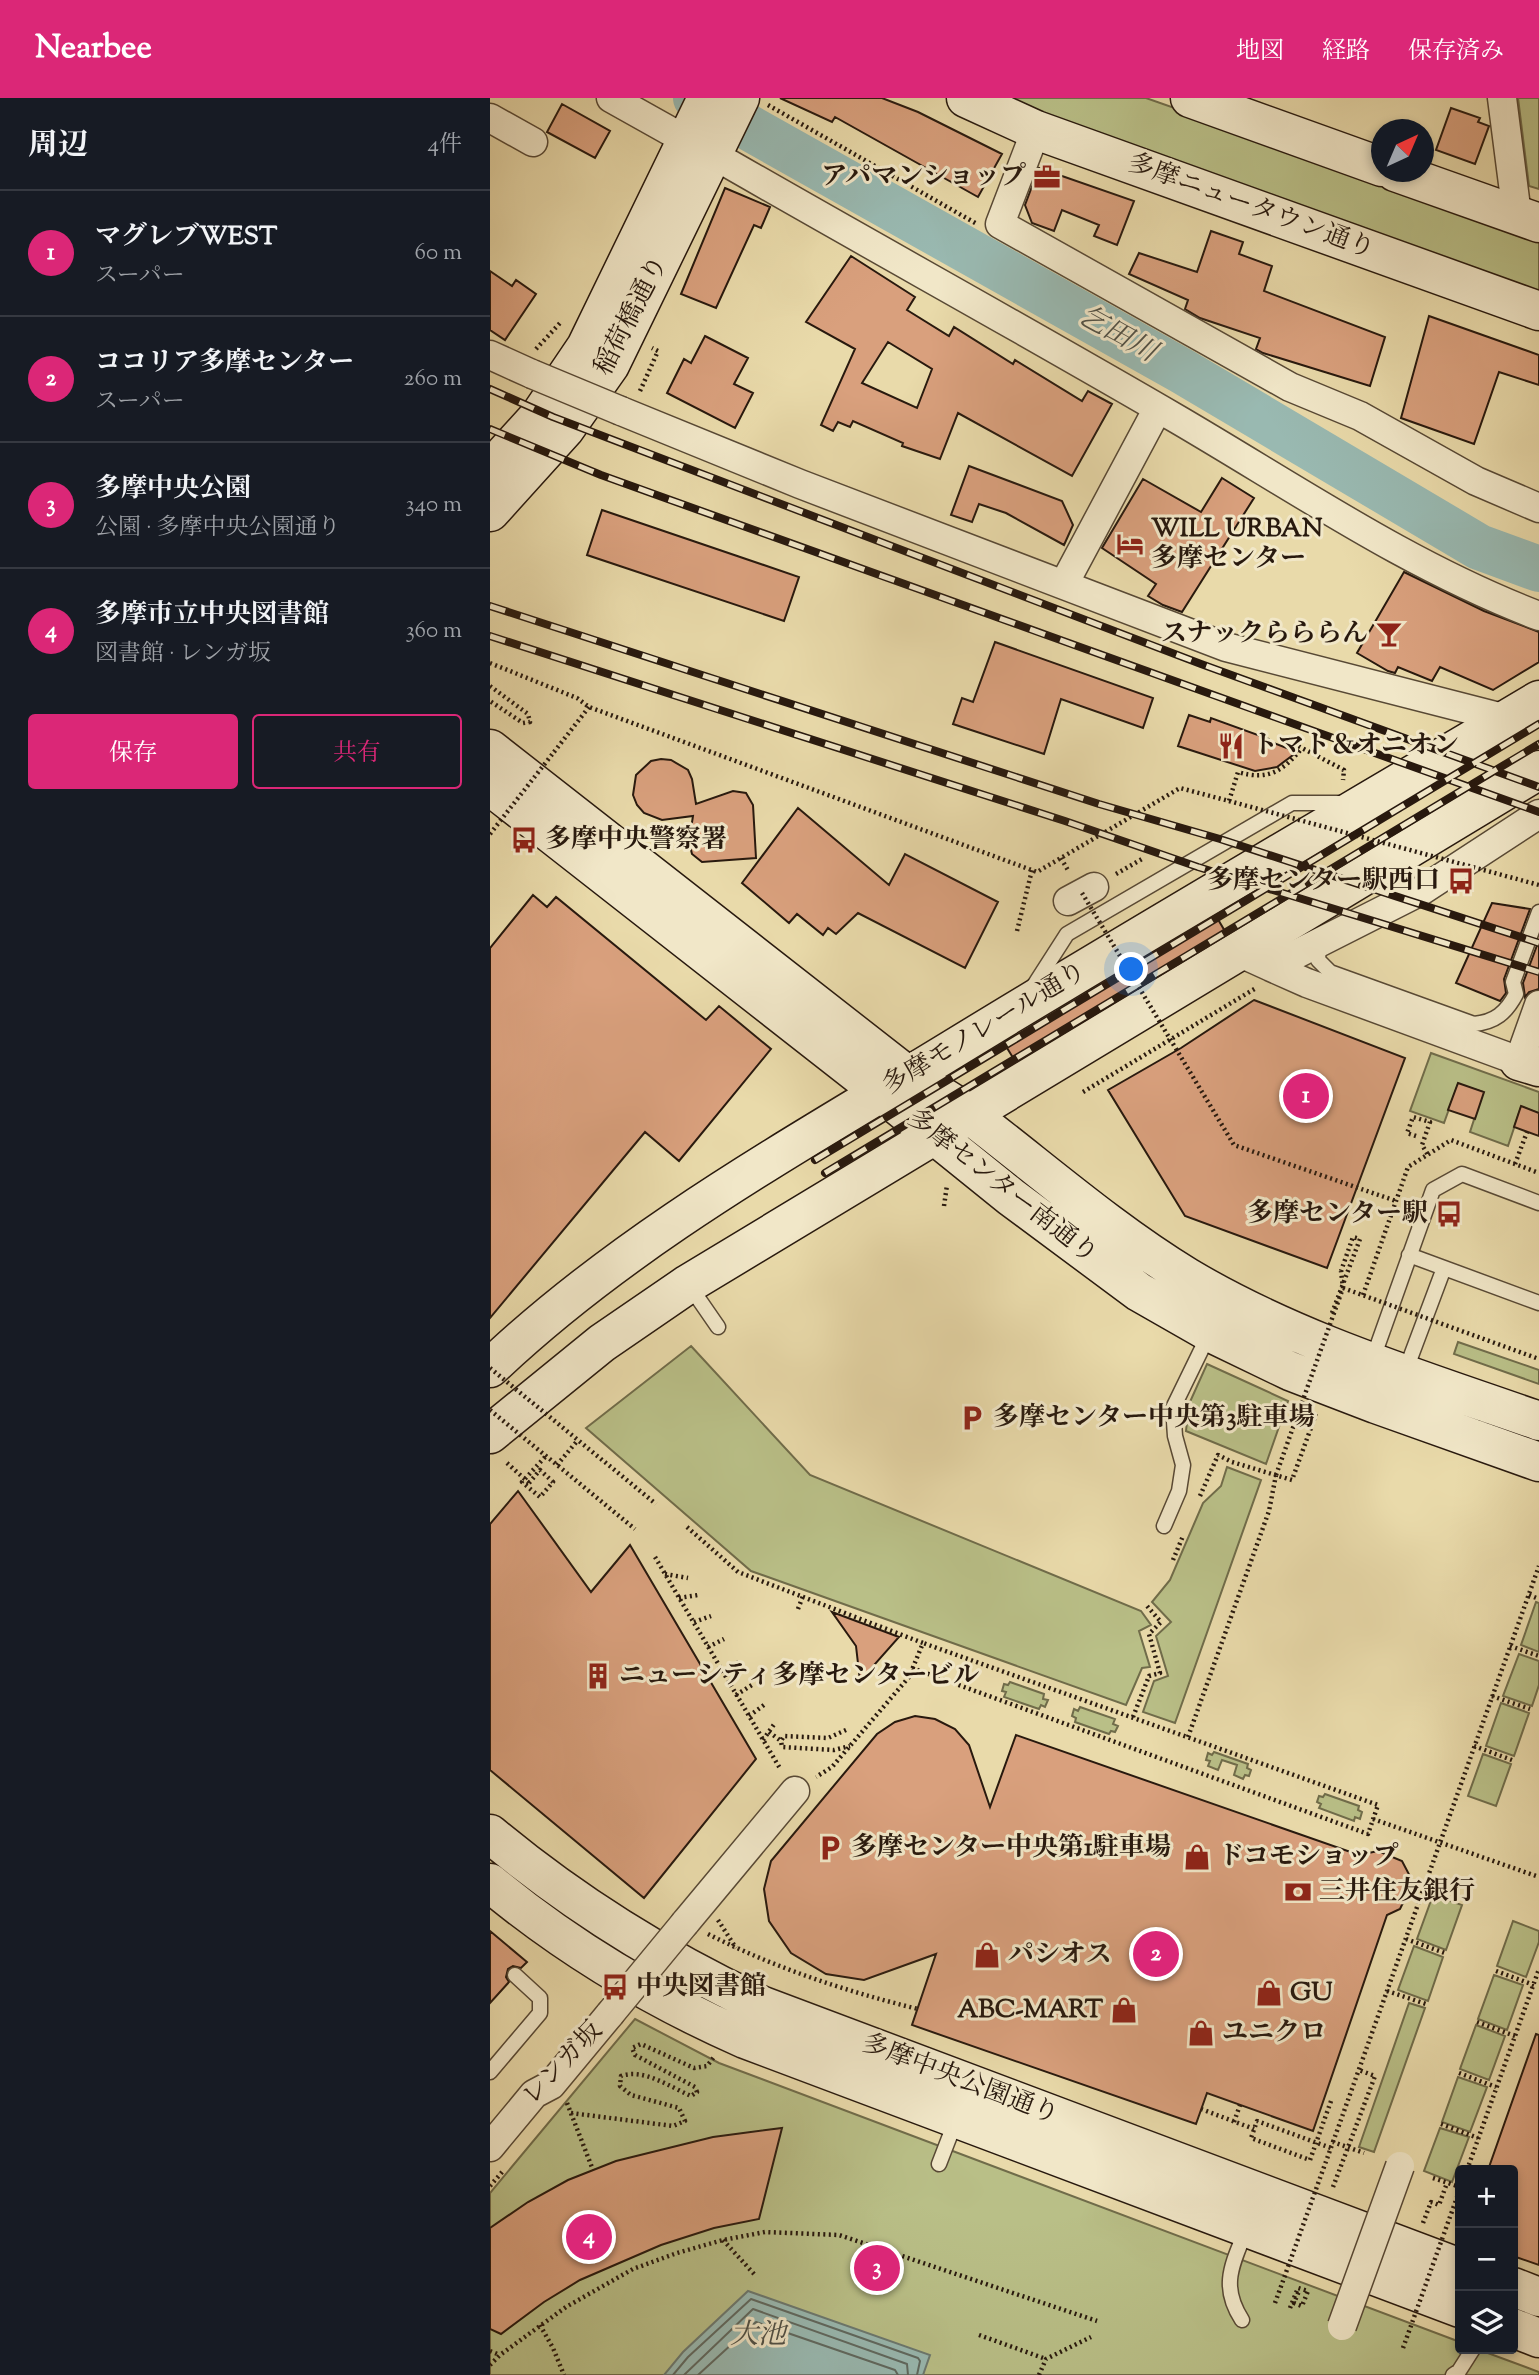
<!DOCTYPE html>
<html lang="ja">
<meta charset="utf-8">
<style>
:root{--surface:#171b24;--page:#242831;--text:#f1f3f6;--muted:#9ea1a6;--line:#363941;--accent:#db2777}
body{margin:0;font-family:"Sorts Mill Goudy","Noto Serif JP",serif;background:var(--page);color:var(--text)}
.controls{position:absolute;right:21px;bottom:21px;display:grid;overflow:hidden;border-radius:7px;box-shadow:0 4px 10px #0003}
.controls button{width:63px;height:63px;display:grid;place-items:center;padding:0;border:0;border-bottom:2px solid var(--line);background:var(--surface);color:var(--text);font:35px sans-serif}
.compass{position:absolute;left:881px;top:21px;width:63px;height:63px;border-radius:50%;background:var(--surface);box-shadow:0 4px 10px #0003;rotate:44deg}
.you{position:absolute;left:642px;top:872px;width:24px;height:24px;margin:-18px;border:5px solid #fff;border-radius:50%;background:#1a73e8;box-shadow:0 0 0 10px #1a73e833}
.badge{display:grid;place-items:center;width:46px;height:46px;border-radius:50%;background:var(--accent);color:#fff;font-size:23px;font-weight:700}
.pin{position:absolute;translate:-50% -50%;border:4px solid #fff;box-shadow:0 2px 7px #0006}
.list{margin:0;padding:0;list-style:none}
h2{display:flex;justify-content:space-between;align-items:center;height:91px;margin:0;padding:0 28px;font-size:30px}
h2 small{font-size:23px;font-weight:400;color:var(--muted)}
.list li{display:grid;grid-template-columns:46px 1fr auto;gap:21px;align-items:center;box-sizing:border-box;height:126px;padding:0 28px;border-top:2px solid var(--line)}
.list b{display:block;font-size:26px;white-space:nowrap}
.list p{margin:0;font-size:23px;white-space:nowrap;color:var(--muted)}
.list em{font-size:23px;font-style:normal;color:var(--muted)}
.actions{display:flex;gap:14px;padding:21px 28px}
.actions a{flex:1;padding:16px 0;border:2px solid var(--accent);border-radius:7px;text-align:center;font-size:24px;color:var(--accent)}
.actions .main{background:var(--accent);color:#fff}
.icon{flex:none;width:38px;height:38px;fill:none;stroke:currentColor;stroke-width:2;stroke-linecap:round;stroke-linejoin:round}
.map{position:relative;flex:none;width:1049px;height:2277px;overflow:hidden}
header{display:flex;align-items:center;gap:42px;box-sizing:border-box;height:98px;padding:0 35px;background:var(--accent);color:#fff}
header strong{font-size:33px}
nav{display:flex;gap:38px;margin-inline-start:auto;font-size:24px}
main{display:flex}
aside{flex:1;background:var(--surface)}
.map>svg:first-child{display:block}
.green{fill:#b9bf87;stroke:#706c4a;stroke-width:2}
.water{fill:#99b9b1;stroke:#6c7970;stroke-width:2}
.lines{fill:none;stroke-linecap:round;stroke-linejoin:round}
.shore{stroke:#606960;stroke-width:2}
.river{stroke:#99b9b1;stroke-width:46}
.building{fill:#d9a07d;stroke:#28190e;stroke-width:2;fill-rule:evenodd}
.lane-casing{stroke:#584935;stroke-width:17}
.street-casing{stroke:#584935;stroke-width:31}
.secondary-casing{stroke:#28190e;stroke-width:41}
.path{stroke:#28190e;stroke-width:4.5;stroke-dasharray:2 3.5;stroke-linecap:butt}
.lane{stroke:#f1e7c8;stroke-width:14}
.street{stroke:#f1e7c8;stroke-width:28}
.secondary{stroke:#f1e7c8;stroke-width:38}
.rail-casing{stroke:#28190e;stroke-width:8}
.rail{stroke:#f1e7c8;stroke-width:5;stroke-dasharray:16;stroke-linecap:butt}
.street-bridge-casing{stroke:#584935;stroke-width:31;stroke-linecap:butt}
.path-bridge{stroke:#28190e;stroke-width:4.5;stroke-dasharray:2 3.5;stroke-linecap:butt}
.street-bridge{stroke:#f1e7c8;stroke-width:28}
.labels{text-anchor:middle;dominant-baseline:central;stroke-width:6;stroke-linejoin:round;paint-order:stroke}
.poi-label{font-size:26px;font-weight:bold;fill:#28190e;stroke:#f1e7c8;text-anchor:start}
.street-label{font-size:26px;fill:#28190e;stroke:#f1e7c8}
.water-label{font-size:28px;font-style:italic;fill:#505147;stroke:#f1e7c8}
</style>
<header>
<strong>Nearbee</strong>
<nav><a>地図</a><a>経路</a><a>保存済み</a></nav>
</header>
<main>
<aside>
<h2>周辺<small>4件</small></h2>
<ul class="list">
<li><span class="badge">1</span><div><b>マグレブWEST</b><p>スーパー</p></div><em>60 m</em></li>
<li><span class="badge">2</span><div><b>ココリア多摩センター</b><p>スーパー</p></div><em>260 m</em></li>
<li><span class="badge">3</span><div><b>多摩中央公園</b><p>公園 · 多摩中央公園通り</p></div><em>340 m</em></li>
<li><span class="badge">4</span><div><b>多摩市立中央図書館</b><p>図書館 · レンガ坂</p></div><em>360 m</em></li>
</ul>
<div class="actions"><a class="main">保存</a><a>共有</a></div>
</aside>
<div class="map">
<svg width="1049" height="2277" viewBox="0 0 1049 2277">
<rect width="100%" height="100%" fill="#e9daaa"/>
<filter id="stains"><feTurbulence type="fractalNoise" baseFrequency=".00286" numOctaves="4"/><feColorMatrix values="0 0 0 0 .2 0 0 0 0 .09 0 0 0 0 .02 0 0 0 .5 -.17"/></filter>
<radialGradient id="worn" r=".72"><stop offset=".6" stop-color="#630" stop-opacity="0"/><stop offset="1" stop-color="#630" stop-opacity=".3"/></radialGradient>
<path class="green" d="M513,0H656L1049,138V199Z
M1028,0H1049V91L1039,88Z
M941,955L1049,994V1015L1031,1009L1018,1048L980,1034L993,994L968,986L954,1025L920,1013Z
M968,1244L1049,1272V1286L964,1256Z
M201,1248L320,1377L651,1513L661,1527L649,1533L660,1569L652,1570L636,1607L261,1473L96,1330Z
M717,1266L798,1303L776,1366L696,1333L699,1306Z
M737,1369L771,1382L685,1625L653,1614L664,1583L678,1578L666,1538L681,1524L662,1504L680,1482L713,1405L731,1388Z
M1046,1504L1049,1505V1554L1031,1547Z
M1029,1556L1049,1563V1587L1042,1608L1013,1598Z
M520,1584L554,1596L553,1601L558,1602L555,1609L551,1607L549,1611L514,1599L516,1594L512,1593L514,1586L518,1587Z
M1011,1605L1039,1615L1024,1658L996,1648Z
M590,1609L625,1621L623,1626L628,1628L625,1634L621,1633L619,1636L585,1624L586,1620L582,1618L584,1611L588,1613Z
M724,1654L758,1666L757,1670L761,1672L759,1678L755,1677L753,1681L744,1677L747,1667L732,1662L728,1672L718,1668L720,1663L716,1662L718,1655L722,1657Z
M993,1656L1021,1666L1006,1708L978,1698Z
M835,1696L869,1708L868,1712L872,1714L870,1721L865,1719L864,1723L829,1710L831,1706L827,1704L829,1698L833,1699Z
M943,1797L972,1807L956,1852L927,1841Z
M1023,1823L1049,1833V1844L1036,1879L1007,1868Z
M924,1848L953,1859L938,1903L908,1892Z
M1004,1877L1033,1887L1017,1932L988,1921Z
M919,1905L935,1910L884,2054L869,2049Z
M145,1921L229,1965L970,2244V2251H987L1049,2274V2277H0V2095Z
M986,1927L1015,1938L999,1982L970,1971Z
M968,1979L997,1989L980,2034L952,2024Z
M950,2030L979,2039L962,2084L934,2073Z"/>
<path class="water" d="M258,2193L440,2257L433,2277H174L193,2254Z"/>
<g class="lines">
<path class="shore" d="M183,2277L198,2259L261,2201L428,2260L430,2263L427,2277
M194,2277L263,2211L417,2266L418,2277
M208,2277L266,2224L405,2272L408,2277"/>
<path class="river" d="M206,0L692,273L989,449L1049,471"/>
</g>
<path class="building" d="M290,0H392L428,14L512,56L488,99L345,19L342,24Z
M72,6L120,33L105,60L57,34Z
M961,10L990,20L988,24L999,28L985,66L946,52Z
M549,70L644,103L627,147L604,138L609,127L572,112L564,133L542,125L535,107Z
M235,90L280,109L271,130L264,127L226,210L191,196Z
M721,133L753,144L749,156L782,168L774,193L895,239L880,288L773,255L766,251L770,240L710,220L695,211L698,202L639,176L649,155L707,174Z
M361,158L425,199L417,212L459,238L464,229L523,266L525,262L592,303L598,293L622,306L582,378L468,315L450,361L412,348L413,345L363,323L360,329L348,324L343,333L331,327L365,251L316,224ZM398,244L442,271L427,310L372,285Z
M0,173L22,188L26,182L46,196L15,242L0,232Z
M939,218L1049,257V287L1009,274L984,346L911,320Z
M215,238L258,260L244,286L263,295L245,330L177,295L194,261L201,265Z
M479,368L572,403L583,427L574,447L516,415L489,406L482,424L461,417Z
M732,380L764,400L692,514L673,507L658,498L666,486L612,450L653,381L711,414Z
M112,412L309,479L294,523L97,457Z
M914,474L994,513L1049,534V564L1003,592L950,569L942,583L908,569L905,575L898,573L867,555Z
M505,544L663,600L653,630L571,601L554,656L463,626L472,600L483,604Z
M699,617L720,624L721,620L779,641L781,644L807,654L787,669L765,673L688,648Z
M171,661L181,662L198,672L202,681L206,706L243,693L256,695L263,707L266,760L212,764L202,756L199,744L203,718L172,722L154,715L147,707L143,697L146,677L161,663Z
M308,710L399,787L415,756L508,804L475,870L368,815L346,836L338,830L333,837L307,816L299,825L252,785Z
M43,797L57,809L66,799L216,922L229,908L281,951L189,1063L155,1034L0,1220V850Z
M1002,805L1040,811L1014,881L1016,895L1010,903L966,885Z
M726,818L736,835L525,963L514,945Z
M1049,842V891L1039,894L1035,899L1033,885Z
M764,902L915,960L837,1170L695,1118L618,992L691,950Z
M968,985L994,994L985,1021L958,1012Z
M1031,1008L1049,1015V1038L1024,1029Z
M28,1393L101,1494L140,1447L266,1661L154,1800L0,1672V1426Z
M342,1514L409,1539L370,1583L366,1548Z
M425,1618L445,1621L465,1631L479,1647L500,1709L526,1637L869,1757L888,1753L912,1763L923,1784L910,1811L897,1817L823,2033L717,1995L706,2026L422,1927L446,1856L374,1882L336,1876L301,1855L279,1823L274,1791L281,1763L387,1636L405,1624Z
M0,1833L37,1864L31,1870L23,1868L18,1871L16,1879L19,1884L0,1905Z
M1046,1936L1049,1937V2167L1023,2158V2072H998Z
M292,2030L269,2121L224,2130L171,2147L90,2182L54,2204L11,2236L0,2231V2130L38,2104L78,2082L126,2063L223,2039Z"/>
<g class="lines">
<g class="lane-casing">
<path id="lane" d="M829,845L828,862L840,874L984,926C1005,924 1016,915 1026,896L1023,884L1049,814
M543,889L577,836L802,705H853
M919,1157L1049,1205
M199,1187L228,1229
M882,1263L943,1092L972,1076L1049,1105
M915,1274L954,1170
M674,1428L689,1393L693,1367L685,1338L683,1310L719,1236
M0,1974L50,1915V1900L25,1877
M449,2066L466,2022
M752,2222C730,2188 742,2167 756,2132
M963,2277L969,2273L983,2251"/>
</g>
<g class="street-casing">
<path id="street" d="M121,0L196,42
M1012,0L1027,117
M0,20L43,44
M546,32L510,126L800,289L870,318L986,383L1049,410
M222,56C376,145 533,231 687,321C805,390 920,469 1049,518
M0,257L42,276
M131,313L310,386L736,549L1017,621
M574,486L668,310
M578,803L604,789
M748,854L781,869L931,793L1049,716
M781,869L817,885L1029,963L1049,907
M195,1825L305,1693
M0,2049L44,1996L61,1987L120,1916"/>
</g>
<g class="secondary-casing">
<path id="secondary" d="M476,0L546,32L1049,213
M700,0L892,69
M905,74L1049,125
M0,372L50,317L96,249L217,0
M0,414L75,331L120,267L250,0
M0,651L418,978C439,991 461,1003 480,1017C552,1072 620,1132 697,1179C806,1244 930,1281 1049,1323
M0,688L391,994L521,1099L649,1194L719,1234L800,1273L886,1306L1049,1364
M1029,963L1049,969
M0,1270C137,1140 303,1049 463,951C657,832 854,718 1049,602
M0,1336L112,1245L198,1186L1049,672
M0,1736C84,1806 174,1862 273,1908L970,2170
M0,1785C77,1849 164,1901 255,1941L970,2210
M1023,2189L1049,2199
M1023,2230L1049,2240"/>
</g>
<path class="path" d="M278,7L487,126
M46,251L71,224
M150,293L168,253L162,250
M0,565L87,600L99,609L547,774L690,690L739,703L748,674C778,683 793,673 812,650
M0,588L38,616L40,624L33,625L0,603
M789,638L854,672L853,682
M64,654L99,609
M571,760L579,774
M626,776L652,761
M527,833L542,772
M593,994L766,890
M926,1038L917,1035L923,1019L940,1024L932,1047L938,1057
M1025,1066L1037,1034
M454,1108L457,1087
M873,1197L918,1069L961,1042L1049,1075
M842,1215L870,1141L863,1139L851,1173
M17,1365L39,1385
M67,1367L88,1342
M710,1398L728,1357L742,1364L802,1382L826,1316
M197,1429L248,1474L433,1545L419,1579L342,1669L326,1679
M165,1459L291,1672
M683,1462L693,1438
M175,1476L198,1480
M1039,1497L1049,1501
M189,1500L208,1497
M308,1511L313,1498
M204,1524L221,1518
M1020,1548L1049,1558
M218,1549L234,1541
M422,1570L878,1736L888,1707L433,1545
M233,1574L249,1564
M246,1597L262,1587
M1002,1598L1040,1611
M259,1618L274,1607
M643,1619L659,1578L670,1575L659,1536L671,1524L657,1508
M356,1632L338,1640L294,1638L291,1643L292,1649L344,1652L360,1648
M279,1634L291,1643
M698,1639L779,1413L786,1377
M273,1642L285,1625
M984,1648L1022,1662
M883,1721L1049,1779
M228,1822L246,1850
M218,1836C285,1870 355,1893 428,1911
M916,1841L955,1855
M1006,1873L1044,1887
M897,1893L936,1906
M987,1924L1025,1938
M969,1975L1006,1989
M841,2003L820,2062L761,2040L767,2023L841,2050
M77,2005L103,2072
M711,2011L764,2031
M81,2015L183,2028L195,2023L189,2010L141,1997L130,1988L131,1978C154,1970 180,1989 201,1998L207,1994L205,1989L145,1957L142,1950L151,1946L204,1970L217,1968L224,1959
M744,2024L750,2007
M951,2026L988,2040
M843,2044L1049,1468
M977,2072L1049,1871
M943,2080L970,2089
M0,2088L13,2073
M843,2089L885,1978L869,1972
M933,2125L941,2104L949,2107L957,2085
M233,2142L265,2177
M800,2210L808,2190L818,2193L812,2208L804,2205L809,2193
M50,2227L63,2250L74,2277
M489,2237L556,2261
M0,2253L10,2257
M0,2267L10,2257L76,2209L143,2171L187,2155L233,2142L275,2134L349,2137L607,2223
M549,2277L556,2261L601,2239"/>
<use href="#lane" class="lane"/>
<use href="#street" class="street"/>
<use href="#secondary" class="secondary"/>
<g class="rail-casing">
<path id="rail" d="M0,291L63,319L711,566L1049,689
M0,331L111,377L1049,714
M0,508L609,706L730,741L1049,845
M0,538L575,723L708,769L1049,874
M325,1062L1049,626
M335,1075L1049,646"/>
</g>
<use href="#rail" class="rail"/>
<g class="street-bridge-casing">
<path id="street-bridge" d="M42,276L131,313
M120,1916L195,1825
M852,2228L910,2068"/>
</g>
<path class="path-bridge" d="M739,703L1049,787
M0,736L64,654
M592,795L744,1047L906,1103
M853,1190L1049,1261
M0,1270L166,1406
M0,1312L145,1431
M786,1377L853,1190L851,1173
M39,1385L50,1372L63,1384L50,1399L32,1384L56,1358
M785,2205L843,2044L874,2055
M913,2250L970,2091"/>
<use href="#street-bridge" class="street-bridge"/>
</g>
<defs>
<g id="office-bare" transform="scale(2.1)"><path d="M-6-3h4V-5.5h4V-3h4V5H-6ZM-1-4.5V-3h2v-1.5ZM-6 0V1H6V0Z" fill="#8f2418" stroke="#f1e7c8" stroke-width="2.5" paint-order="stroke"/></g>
<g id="hotel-bare" transform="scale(2.1)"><path d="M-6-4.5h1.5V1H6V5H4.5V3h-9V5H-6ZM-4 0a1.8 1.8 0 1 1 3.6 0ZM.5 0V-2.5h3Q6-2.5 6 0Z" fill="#8f2418" stroke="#f1e7c8" stroke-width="2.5" paint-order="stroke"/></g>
<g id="bar-bare" transform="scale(2.1)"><path d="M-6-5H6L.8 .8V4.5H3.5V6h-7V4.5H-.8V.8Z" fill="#8f2418" stroke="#f1e7c8" stroke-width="2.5" paint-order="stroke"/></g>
<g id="restaurant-bare" transform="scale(2.1)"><path d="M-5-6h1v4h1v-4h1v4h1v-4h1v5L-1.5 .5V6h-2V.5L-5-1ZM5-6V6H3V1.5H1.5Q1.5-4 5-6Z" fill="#8f2418" stroke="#f1e7c8" stroke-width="2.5" paint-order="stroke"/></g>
<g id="bus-bare" transform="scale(2.1)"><path d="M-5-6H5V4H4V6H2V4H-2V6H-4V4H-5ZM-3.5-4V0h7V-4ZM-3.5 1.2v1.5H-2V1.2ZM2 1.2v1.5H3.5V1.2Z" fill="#8f2418" stroke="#f1e7c8" stroke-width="2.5" paint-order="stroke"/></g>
<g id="parking-bare" transform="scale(2.1)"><path d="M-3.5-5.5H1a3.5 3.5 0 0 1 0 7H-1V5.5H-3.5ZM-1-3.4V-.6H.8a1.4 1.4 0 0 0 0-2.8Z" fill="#8f2418" stroke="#f1e7c8" stroke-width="2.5" paint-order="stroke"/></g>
<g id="building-bare" transform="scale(2.1)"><path d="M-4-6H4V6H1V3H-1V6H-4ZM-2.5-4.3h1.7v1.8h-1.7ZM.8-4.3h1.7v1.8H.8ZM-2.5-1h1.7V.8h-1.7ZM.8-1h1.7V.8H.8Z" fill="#8f2418" stroke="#f1e7c8" stroke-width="2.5" paint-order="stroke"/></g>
<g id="shop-bare" transform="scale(2.1)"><path d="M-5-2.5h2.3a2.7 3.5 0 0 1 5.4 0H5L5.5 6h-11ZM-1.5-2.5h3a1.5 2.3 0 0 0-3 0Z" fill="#8f2418" stroke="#f1e7c8" stroke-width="2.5" paint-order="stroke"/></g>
<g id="bank-bare" transform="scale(2.1)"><path d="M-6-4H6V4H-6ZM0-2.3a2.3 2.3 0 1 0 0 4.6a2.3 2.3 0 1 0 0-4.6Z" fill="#8f2418" stroke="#f1e7c8" stroke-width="2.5" paint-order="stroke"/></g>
</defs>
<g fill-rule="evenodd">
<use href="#office-bare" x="557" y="79"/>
<use href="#hotel-bare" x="640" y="446"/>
<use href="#bar-bare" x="899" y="536"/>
<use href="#restaurant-bare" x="741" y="648"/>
<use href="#bus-bare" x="34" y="742"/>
<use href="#bus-bare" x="971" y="783"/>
<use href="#bus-bare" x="959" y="1116"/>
<use href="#parking-bare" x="482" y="1320"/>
<use href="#building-bare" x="108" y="1578"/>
<use href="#parking-bare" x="340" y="1750"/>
<use href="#shop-bare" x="707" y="1759"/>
<use href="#bank-bare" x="808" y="1794"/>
<use href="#shop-bare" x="497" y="1857"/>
<use href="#bus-bare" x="125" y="1889"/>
<use href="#shop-bare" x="779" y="1895"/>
<use href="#shop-bare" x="634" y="1912"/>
<use href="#shop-bare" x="711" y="1935"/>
</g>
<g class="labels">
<g class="poi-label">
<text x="536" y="79" text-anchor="end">アパマンショップ</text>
<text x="661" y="431">WILL URBAN<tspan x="661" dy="30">多摩センター</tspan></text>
<text x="878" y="536" text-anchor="end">スナックらららん</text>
<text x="762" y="648">トマト＆オニオン</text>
<text x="55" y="742">多摩中央警察署</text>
<text x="950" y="783" text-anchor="end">多摩センター駅西口</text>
<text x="938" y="1116" text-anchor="end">多摩センター駅</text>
<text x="503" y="1320">多摩センター中央第3駐車場</text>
<text x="129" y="1578">ニューシティ多摩センタービル</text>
<text x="361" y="1750">多摩センター中央第1駐車場</text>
<text x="728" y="1759">ドコモショップ</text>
<text x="829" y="1794">三井住友銀行</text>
<text x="518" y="1857">パシオス</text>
<text x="146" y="1889">中央図書館</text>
<text x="800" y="1895">GU</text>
<text x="613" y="1912" text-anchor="end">ABC-MART</text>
<text x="732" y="1935">ユニクロ</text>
</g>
<g class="street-label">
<text transform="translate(761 109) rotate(20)">多摩ニュータウン通り</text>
<text transform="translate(142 218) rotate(-63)">稲荷橋通り</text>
<text transform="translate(495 931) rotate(-31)">多摩モノレール通り</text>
<text transform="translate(512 1089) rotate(38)">多摩センター南通り</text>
<text transform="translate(73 1966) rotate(-47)">レンガ坂</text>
<text transform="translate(470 1982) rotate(21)">多摩中央公園通り</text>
</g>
<g class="water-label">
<text transform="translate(627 237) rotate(29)">乞田川</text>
<text x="268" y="2238">大池</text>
</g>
</g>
<rect width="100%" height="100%" filter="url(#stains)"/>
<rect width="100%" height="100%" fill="url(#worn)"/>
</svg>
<div class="controls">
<button>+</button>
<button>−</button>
<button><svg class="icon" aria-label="layers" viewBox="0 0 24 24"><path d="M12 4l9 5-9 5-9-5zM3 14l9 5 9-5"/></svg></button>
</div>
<svg class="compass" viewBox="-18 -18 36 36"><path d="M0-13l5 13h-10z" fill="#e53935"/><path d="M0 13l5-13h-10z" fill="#9ea1a6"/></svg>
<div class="you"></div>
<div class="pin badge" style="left:816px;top:998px">1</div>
<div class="pin badge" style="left:666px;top:1856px">2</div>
<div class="pin badge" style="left:387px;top:2170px">3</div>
<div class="pin badge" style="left:99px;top:2139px">4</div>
</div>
</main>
